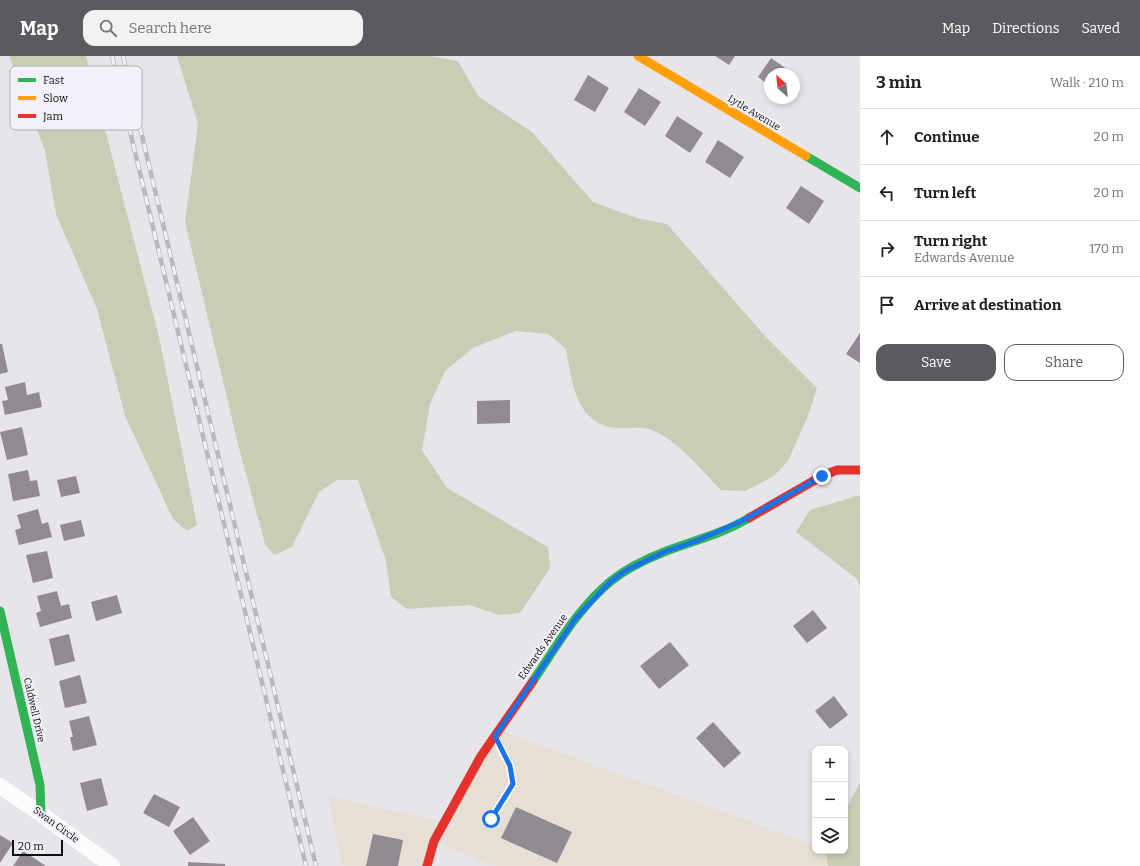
<!DOCTYPE html>
<meta charset="utf-8">
<style>
:root{--surface:#fff;--page:#f2f2f2;--text:#202124;--muted:#757577;--line:#e0e0e0;--accent:#5c5a5e}
body{margin:0;font-family:Bitter,serif;background:var(--page);color:var(--text)}
.controls{position:absolute;right:12px;bottom:12px;display:grid;overflow:hidden;border-radius:8px;box-shadow:0 2px 6px #0003}
.controls button{width:36px;height:36px;display:grid;place-items:center;padding:0;border:0;border-bottom:1px solid var(--line);background:var(--surface);color:var(--text);font:20px sans-serif}
.compass{position:absolute;left:764px;top:12px;width:36px;height:36px;border-radius:50%;background:var(--surface);box-shadow:0 2px 6px #0003;rotate:333deg}
.scale{position:absolute;left:12px;bottom:10px;width:51px;box-sizing:border-box;padding-left:4px;border:2px solid #110f12;border-top:0;font-size:11px;line-height:14px;white-space:nowrap;color:#110f12;-webkit-text-stroke:3px #f4f0fa;paint-order:stroke}
.stop{position:absolute;width:12px;height:12px;margin:-9px;border:3px solid #1a73e8;border-radius:50%;background:#fff}
.stop.end{background:#1a73e8;border-color:#fff;box-shadow:0 1px 4px #0008}
.list{margin:0;padding:0;list-style:none}
h2{display:flex;justify-content:space-between;align-items:center;height:52px;margin:0;padding:0 16px;font-size:17px}
h2 small{font-size:13px;font-weight:400;color:var(--muted)}
.list li{display:grid;grid-template-columns:26px 1fr auto;gap:12px;align-items:center;box-sizing:border-box;height:56px;padding:0 16px;border-top:1px solid var(--line)}
.list b{display:block;font-size:15px;white-space:nowrap}
.list p{margin:0;font-size:13px;white-space:nowrap;color:var(--muted)}
.list em{font-size:13px;font-style:normal;color:var(--muted)}
.actions{display:flex;gap:8px;padding:12px 16px}
.actions a{flex:1;padding:9px 0;border:1px solid var(--accent);border-radius:12px;text-align:center;font-size:14px;color:var(--accent)}
.actions .main{background:var(--accent);color:#fff}
.icon{flex:none;width:22px;height:22px;fill:none;stroke:currentColor;stroke-width:2;stroke-linecap:round;stroke-linejoin:round}
.map{position:relative;flex:none;width:860px;height:810px;overflow:hidden}
header{display:flex;align-items:center;gap:24px;box-sizing:border-box;height:56px;padding:0 20px;background:var(--accent);color:#fff}
header strong{font-size:19px}
nav{display:flex;gap:22px;margin-inline-start:auto;font-size:14px}
.search{width:280px;height:36px;background:var(--page);display:flex;align-items:center;gap:10px;box-sizing:border-box;padding:0 14px;border-radius:12px;color:var(--muted);font-size:15px}
main{display:flex}
aside{flex:1;background:var(--surface)}
.map>svg:first-child{display:block}
.commercial{fill:#e6dfd6}
.green{fill:#cacdb5}
.building{fill:#918a93}
.lines{fill:none;stroke-linecap:round;stroke-linejoin:round}
.lane{stroke:#fbfbfc;stroke-width:8}
.street{stroke:#fbfbfc;stroke-width:16}
.fast{stroke:#30b455;stroke-width:9}
.slow{stroke:#ff9f0a;stroke-width:9}
.jam{stroke:#e5322d;stroke-width:9}
.rail-casing{stroke:#b9b8ba;stroke-width:4.5}
.rail{stroke:#f4f0fa;stroke-width:3;stroke-dasharray:9;stroke-linecap:butt}
.route{stroke:#1a73e8;stroke-width:5}
.labels{text-anchor:middle;dominant-baseline:central;stroke-width:4;stroke-linejoin:round;paint-order:stroke}
.street-label{font-size:10px;fill:#110f12;stroke:#f4f0fa}
.key{fill:#f4f0fa;stroke:#b0acb4;stroke-width:1}
.key-label{font-size:11px;fill:#110f12}
</style>
<header>
<strong>Map</strong>
<div class="search"><svg class="icon" aria-label="search" viewBox="0 0 24 24"><circle cx="10" cy="10" r="6"/><path d="M15 15l6 6"/></svg>Search here</div>
<nav><a>Map</a><a>Directions</a><a>Saved</a></nav>
</header>
<main>
<div class="map">
<svg width="860" height="810" viewBox="0 0 860 810">
<rect width="100%" height="100%" fill="#e7e5ea"/>
<path class="commercial" d="M499,674L815,789V795H826L828,810H492L434,785L427,810H342L328,740L444,766Z"/>
<path class="green" d="M9,0H86L159,281L197,469L187,475L173,463L125,360L97,253L56,158L45,95Z
M177,0H430L458,5L479,41L532,76L593,146L637,162L667,168L766,281L817,332L808,360L788,405L774,420L745,435L721,434C700,413 680,386 652,374C639,369 622,374 609,371C575,363 571,322 566,293L548,278L516,275L473,292L445,315L430,348L422,394L447,432L548,491L550,512L520,557L499,559L469,549L407,553L391,541L386,505L358,424H337L319,436L292,491L274,499L265,488L239,392L185,166L198,68Z
M860,439V531L857,523L796,476L810,454Z
M860,726V810H828L826,795H845V756Z"/>
<path class="building" d="M715,0H735L729,9Z
M771,2L794,18H770V30L758,21Z
M588,19L609,32L595,56L574,44Z
M639,32L661,46L645,70L624,56Z
M677,60L703,77L690,97L665,80Z
M718,84L744,101L730,122L705,106Z
M801,130L824,145L809,168L786,152Z
M860,277V307L846,298Z
M0,288H2L8,316L0,318Z
M25,326L27,339L39,336L42,351L5,359L2,345L8,344L5,331Z
M510,344V367L477,368V345Z
M22,371L28,399L7,404L0,376Z
M28,414L30,425L37,424L40,440L13,445L8,418Z
M76,420L80,437L61,441L57,424Z
M38,453L42,468L48,466L52,481L19,489L15,474L21,472L17,459Z
M81,464L85,480L64,485L60,469Z
M47,495L53,522L33,527L26,499Z
M57,535L61,550L69,548L72,562L40,571L36,557L41,555L37,540Z
M117,539L122,557L96,565L91,546Z
M813,554L827,572L807,587L793,570Z
M69,578L75,605L55,610L49,583Z
M670,586L689,609L659,633L640,610Z
M80,619L87,647L65,652L59,625Z
M834,640L848,659L830,673L815,655Z
M89,660L97,689L73,695L70,681H73L69,665Z
M713,666L741,697L724,712L696,682Z
M101,722L108,749L87,755L80,727Z
M154,738L180,751L169,771L143,757Z
M516,751L572,776L557,807L501,782Z
M193,761L210,785L190,799L173,775Z
M373,778L403,784L398,810H366Z
M0,779L13,787L0,807Z
M23,795L46,810H13Z
M188,806L225,808V810H188Z"/>
<g class="lines">
<path class="lane" d="M491,763L513,728L510,710L495,682"/>
<path class="street" d="M0,730L41,758L112,810"/>
<path class="fast" d="M806,100L860,132
M0,555L40,729L41,758
M533,625C556,591 578,552 611,525C626,513 646,503 664,496C692,485 722,478 749,462"/>
<path class="slow" d="M638,0L806,100"/>
<path class="jam" d="M749,462L822,420L837,414H860
M427,810L434,785L481,700L533,625"/>
<g class="rail-casing">
<path id="rail" d="M112,0L306,810
M123,0L316,810"/>
</g>
<use href="#rail" class="rail"/>
</g>
<g class="lines">
<path class="route" d="M491,763L513,728L510,710L495,680L576,562L610,526L625,515L664,496L696,485L744,464L822,420"/>
</g>
<g class="labels">
<g class="street-label">
<text transform="translate(754 57) rotate(31)">Lytle Avenue</text>
<text transform="translate(543 591) rotate(-55)">Edwards Avenue</text>
<text transform="translate(34 654) rotate(77)">Caldwell Drive</text>
<text transform="translate(56 769) rotate(36)">Swan Circle</text>
</g>
</g>
<rect x="10" y="10" width="132" height="64" rx="6" class="key"/>
<rect x="18" y="22" width="18" height="4" fill="#30b455"/>
<rect x="18" y="40" width="18" height="4" fill="#ff9f0a"/>
<rect x="18" y="58" width="18" height="4" fill="#e5322d"/>
<g class="key-label">
<text x="43" y="28">Fast</text>
<text x="43" y="46">Slow</text>
<text x="43" y="64">Jam</text>
</g>
</svg>
<div class="controls">
<button>+</button>
<button>−</button>
<button><svg class="icon" aria-label="layers" viewBox="0 0 24 24"><path d="M12 4l9 5-9 5-9-5zM3 14l9 5 9-5"/></svg></button>
</div>
<svg class="compass" viewBox="-18 -18 36 36"><path d="M0-13l5 13h-10z" fill="#e53935"/><path d="M0 13l5-13h-10z" fill="#757577"/></svg>
<div class="scale">20 m</div>
<div class="stop" style="left:491px;top:763px"></div>
<div class="stop end" style="left:822px;top:420px"></div>
</div>
<aside>
<h2>3 min<small>Walk · 210 m</small></h2>
<ul class="list">
<li><svg class="icon" aria-label="ahead" viewBox="0 0 24 24"><path d="M12 20V5M6 11l6-6 6 6"/></svg><div><b>Continue</b></div><em>20 m</em></li>
<li><svg class="icon" aria-label="left" viewBox="0 0 24 24"><path d="M17 20v-9H6M10 6l-5 5 5 5"/></svg><div><b>Turn left</b></div><em>20 m</em></li>
<li><svg class="icon" aria-label="right" viewBox="0 0 24 24"><path d="M7 20v-9h11M14 6l5 5-5 5"/></svg><div><b>Turn right</b><p>Edwards Avenue</p></div><em>170 m</em></li>
<li><svg class="icon" aria-label="arrive" viewBox="0 0 24 24"><path d="M6 21V4h12l-3 4 3 4H6"/></svg><div><b>Arrive at destination</b></div></li>
</ul>
<div class="actions"><a class="main">Save</a><a>Share</a></div>
</aside>
</main>
